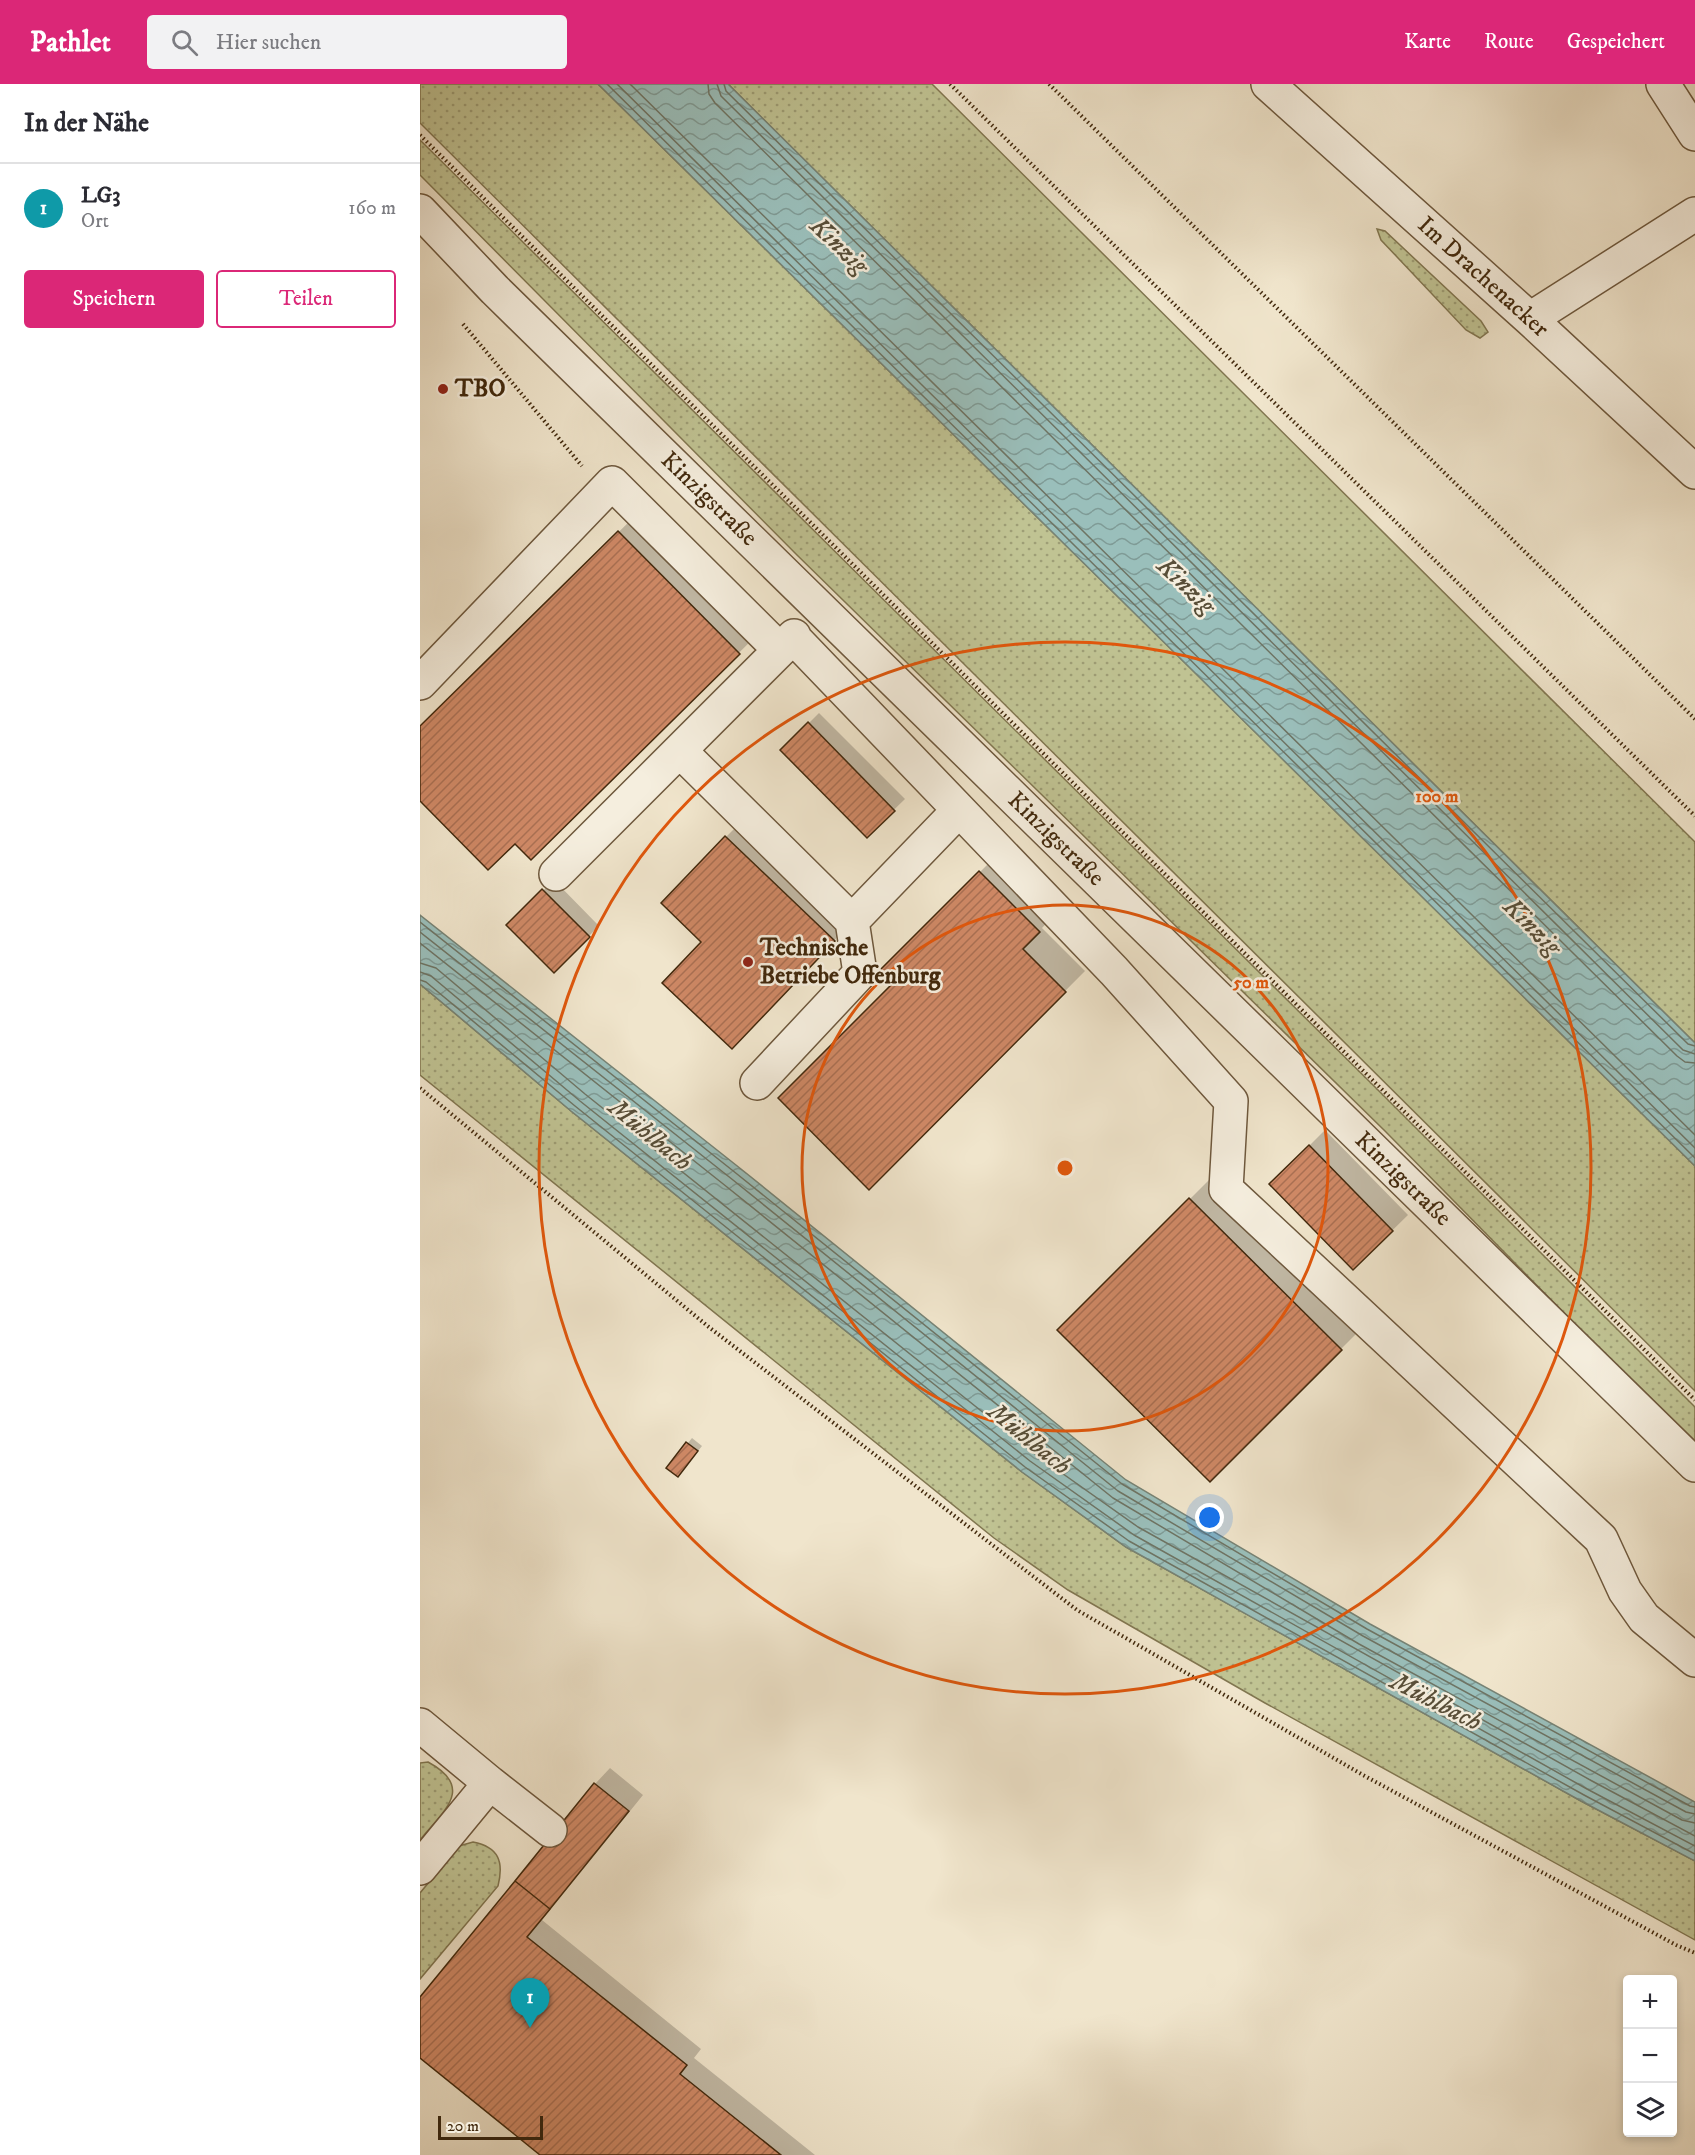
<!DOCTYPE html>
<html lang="de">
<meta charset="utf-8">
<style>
:root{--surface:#fff;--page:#f2f2f3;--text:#2b2b33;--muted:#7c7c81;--line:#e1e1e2;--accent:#db2777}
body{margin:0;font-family:"IM FELL DW Pica",serif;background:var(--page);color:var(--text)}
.controls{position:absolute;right:18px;bottom:18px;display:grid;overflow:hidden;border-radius:6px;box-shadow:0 3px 9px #0003}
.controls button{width:54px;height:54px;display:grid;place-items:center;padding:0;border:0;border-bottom:2px solid var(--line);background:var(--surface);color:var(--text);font:30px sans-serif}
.scale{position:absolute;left:18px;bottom:15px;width:105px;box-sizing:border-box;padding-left:6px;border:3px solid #42290d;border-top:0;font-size:16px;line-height:21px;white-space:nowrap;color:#42290d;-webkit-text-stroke:4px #f5eede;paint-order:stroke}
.you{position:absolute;left:790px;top:1434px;width:21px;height:21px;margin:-15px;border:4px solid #fff;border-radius:50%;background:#1a73e8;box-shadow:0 0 0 9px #1a73e833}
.badge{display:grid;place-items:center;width:39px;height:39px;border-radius:50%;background:var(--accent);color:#fff;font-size:20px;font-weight:700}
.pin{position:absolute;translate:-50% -50px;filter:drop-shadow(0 2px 3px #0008)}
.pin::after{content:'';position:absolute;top:32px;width:21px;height:18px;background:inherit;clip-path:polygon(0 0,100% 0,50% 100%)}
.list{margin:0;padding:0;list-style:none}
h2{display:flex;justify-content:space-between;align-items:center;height:78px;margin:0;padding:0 24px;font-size:26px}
h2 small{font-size:20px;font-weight:400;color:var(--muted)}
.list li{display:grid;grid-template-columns:39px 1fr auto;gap:18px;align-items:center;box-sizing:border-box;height:90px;padding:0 24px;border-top:2px solid var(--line)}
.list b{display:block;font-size:22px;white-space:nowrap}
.list p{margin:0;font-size:20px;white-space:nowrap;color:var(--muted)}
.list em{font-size:20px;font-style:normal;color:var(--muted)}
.actions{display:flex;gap:12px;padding:18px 24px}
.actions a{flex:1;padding:14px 0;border:2px solid var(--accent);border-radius:6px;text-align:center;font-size:21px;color:var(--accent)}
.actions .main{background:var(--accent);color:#fff}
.icon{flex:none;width:33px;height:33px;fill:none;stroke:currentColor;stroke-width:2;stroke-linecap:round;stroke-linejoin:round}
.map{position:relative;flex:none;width:1275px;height:2071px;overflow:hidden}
header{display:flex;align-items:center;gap:36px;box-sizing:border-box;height:84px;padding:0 30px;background:var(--accent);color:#fff}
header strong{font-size:28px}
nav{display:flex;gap:33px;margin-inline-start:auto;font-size:21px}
.search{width:420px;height:54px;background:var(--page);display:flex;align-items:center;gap:15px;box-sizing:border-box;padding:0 21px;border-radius:6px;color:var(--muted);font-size:22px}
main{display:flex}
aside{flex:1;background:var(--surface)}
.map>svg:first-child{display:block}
.grass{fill:url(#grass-dots);stroke:#817650;stroke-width:1.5}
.water{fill:url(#water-waves);stroke:#778375;stroke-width:1.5}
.shadow{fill:#0003}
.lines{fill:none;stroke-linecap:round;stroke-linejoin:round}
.shore{stroke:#6e7464;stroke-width:1.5}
.building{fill:url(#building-hatch);stroke:#42290d;stroke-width:1.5}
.minor-casing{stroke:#6e583d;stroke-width:36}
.path{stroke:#42290d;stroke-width:4;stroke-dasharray:1.5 3;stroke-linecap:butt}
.minor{stroke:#f5eede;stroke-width:33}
.ring{fill:none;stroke:#e0570c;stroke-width:3}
.poi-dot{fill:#8f2418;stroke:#f5eede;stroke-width:2}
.labels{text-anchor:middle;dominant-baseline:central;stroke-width:5;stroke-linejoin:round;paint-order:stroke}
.street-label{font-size:24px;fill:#42290d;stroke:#f5eede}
.poi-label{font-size:24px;font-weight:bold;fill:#42290d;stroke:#f5eede;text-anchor:start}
.water-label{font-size:26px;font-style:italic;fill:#584e38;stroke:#f5eede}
.centre{fill:#e0570c;stroke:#f5eede;stroke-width:3}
.ring-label{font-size:18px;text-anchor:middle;font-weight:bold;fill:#e0570c;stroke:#f5eede;stroke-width:5;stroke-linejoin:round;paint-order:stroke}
</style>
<header>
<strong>Pathlet</strong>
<div class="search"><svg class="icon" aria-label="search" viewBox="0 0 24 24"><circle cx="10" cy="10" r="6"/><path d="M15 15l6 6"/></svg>Hier suchen</div>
<nav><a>Karte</a><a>Route</a><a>Gespeichert</a></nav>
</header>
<main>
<aside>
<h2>In der Nähe<small></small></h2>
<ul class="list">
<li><span class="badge" style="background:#0f9aa8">1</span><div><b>LG3</b><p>Ort</p></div><em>160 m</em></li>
</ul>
<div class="actions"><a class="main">Speichern</a><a>Teilen</a></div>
</aside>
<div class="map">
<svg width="1275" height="2071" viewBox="0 0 1275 2071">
<defs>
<pattern id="grass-dots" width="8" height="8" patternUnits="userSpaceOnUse" patternTransform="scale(1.5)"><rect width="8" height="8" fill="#c0c393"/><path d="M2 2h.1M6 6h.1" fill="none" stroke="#9e9e76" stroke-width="1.8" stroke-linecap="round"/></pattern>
<pattern id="water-waves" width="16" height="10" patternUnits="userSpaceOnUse" patternTransform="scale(1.5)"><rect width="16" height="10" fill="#9abfbb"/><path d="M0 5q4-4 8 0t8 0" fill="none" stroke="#7f9b96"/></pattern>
<pattern id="building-hatch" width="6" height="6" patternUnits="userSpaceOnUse" patternTransform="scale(1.5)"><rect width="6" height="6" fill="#ce8865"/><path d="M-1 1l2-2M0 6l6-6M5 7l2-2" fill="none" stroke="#a96f52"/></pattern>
</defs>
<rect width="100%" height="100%" fill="#f0e5cc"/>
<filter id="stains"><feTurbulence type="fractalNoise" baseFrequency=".00333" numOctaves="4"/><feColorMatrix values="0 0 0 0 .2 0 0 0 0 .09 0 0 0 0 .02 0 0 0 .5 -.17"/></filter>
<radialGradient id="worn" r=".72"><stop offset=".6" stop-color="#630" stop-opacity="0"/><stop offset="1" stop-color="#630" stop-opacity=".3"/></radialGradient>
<path class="grass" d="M0,0H178L1275,1082V1307L0,39Z
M308,0H512L1275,758V959Z
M0,56L955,1003L1275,1323V1362L965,1047L377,471L0,91Z
M957,145L965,147L1061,237L1068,248L1060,254L1046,246L961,156Z
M0,900L151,1027L602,1388L706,1463L1161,1717L1275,1777V1856L845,1619L648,1506L574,1454L0,991Z
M8,1678C56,1704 23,1727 0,1756V1679Z
M53,1758C79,1763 84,1778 78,1802L0,1895V1809L39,1762Z"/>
<path class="water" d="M178,0H308L1275,959V1082Z
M0,831L321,1085L706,1396L950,1540L1275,1718V1777L1161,1717L706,1463L602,1388L151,1027L0,900Z"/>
<path class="shadow" d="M219,428L339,549L111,774L95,758L0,715V644Z
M399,629L485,715L447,752L362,666Z
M333,726L441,828L340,935L283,857L306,753Z
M580,768L639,826L622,844L665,887L449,1104L475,899L462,886Z
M134,796L179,842L134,887L88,841Z
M905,1046L988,1131L934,1184L851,1100Z
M790,1095L941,1245L790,1396L639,1246Z
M272,1354L282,1362L263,1386L248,1384Z
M190,1684L223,1711L122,1836L281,1965L274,1974L395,2071H123L0,1972V1916L175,1700Z"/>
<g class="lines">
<path class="shore" d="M187,0L1275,1074
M197,0L1275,1064
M210,0L1275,1051
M288,0L289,10L295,19L1257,972L1265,978L1275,979
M297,0L301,12L1263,966L1275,970
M304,0L306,7L1268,960L1275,962
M0,838L317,1090L702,1400L947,1545L1270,1722L1275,1723
M0,848L313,1096L698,1407L943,1552L1266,1728L1275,1730
M0,859L307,1103L693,1414L939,1560L1262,1736L1275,1739
M0,879L16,884L165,1010L615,1370L718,1443L1172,1697L1275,1752
M0,888L11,892L160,1017L610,1377L714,1451L1167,1705L1275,1762
M0,896L6,898L155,1022L605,1383L709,1457L1164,1711L1275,1770"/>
</g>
<path class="building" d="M198,447L320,570L111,776L95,760L68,786L0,717V642Z
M388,638L475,727L447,754L360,666Z
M305,752L415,857L312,965L242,899L281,858L241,819Z
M559,787L620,848L603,865L646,908L449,1106L358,1014L473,899L460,886Z
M122,805L170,853L134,889L86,841Z
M889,1061L973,1147L933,1186L849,1100Z
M769,1114L922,1266L790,1398L637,1246Z
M266,1358L278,1367L258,1393L246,1384Z
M174,1699L209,1727L130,1825L95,1797Z
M95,1797L130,1825L107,1853L267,1981L260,1990L361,2071H120L0,1974V1913Z"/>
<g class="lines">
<g class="minor-casing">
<path id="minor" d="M848,0L1110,235L1275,388
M1243,0L1275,50
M0,127L75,206L1275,1381
M1110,235L1275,130
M373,553L694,887L811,1017L806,1105L1181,1455L1205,1507L1224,1534L1275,1576
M0,599L192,399L360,566
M260,667L432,837L440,889L337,999
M136,790L374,552
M432,837L539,726
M0,1641L70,1699L0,1784
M70,1699L130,1746"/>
</g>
<path class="path" d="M530,0L1275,732
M629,0L1275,635
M0,51L1275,1316
M43,240L162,382
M0,1004L290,1244L657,1526L943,1691L1256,1861L1275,1869"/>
<use href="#minor" class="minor"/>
</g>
<g class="ring">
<circle cx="645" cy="1084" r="263"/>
<circle cx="645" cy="1084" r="526"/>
</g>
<g class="poi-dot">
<circle cx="23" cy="305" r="6"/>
<circle cx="328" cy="878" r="6"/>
</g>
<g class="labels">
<g class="street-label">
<text transform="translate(1063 193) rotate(42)">Im Drachenacker</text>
<text transform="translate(289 415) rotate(44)">Kinzigstraße</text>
<text transform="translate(636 755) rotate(44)">Kinzigstraße</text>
<text transform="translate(983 1095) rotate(44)">Kinzigstraße</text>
</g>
<g class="poi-label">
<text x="35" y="305">TBO</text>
<text x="340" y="864">Technische<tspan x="340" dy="28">Betriebe Offenburg</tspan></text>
</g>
<g class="water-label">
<text transform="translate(419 162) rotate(44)">Kinzig</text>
<text transform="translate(766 502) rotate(44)">Kinzig</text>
<text transform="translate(1112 843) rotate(45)">Kinzig</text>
<text transform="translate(230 1051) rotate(39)">Mühlbach</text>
<text transform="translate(609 1355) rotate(39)">Mühlbach</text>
<text transform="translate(1016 1618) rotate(27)">Mühlbach</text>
</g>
</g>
<circle cx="645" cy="1084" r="9" class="centre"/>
<g class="ring-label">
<text x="1017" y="718">100 m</text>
<text x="831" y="904">50 m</text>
</g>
<rect width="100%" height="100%" filter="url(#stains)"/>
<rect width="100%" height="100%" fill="url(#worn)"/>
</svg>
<div class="controls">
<button>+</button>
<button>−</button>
<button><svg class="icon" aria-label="layers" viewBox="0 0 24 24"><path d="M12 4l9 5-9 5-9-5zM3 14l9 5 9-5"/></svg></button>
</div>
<div class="scale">20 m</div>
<div class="you"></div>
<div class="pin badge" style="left:110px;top:1944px;background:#0f9aa8">1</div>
</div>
</main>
